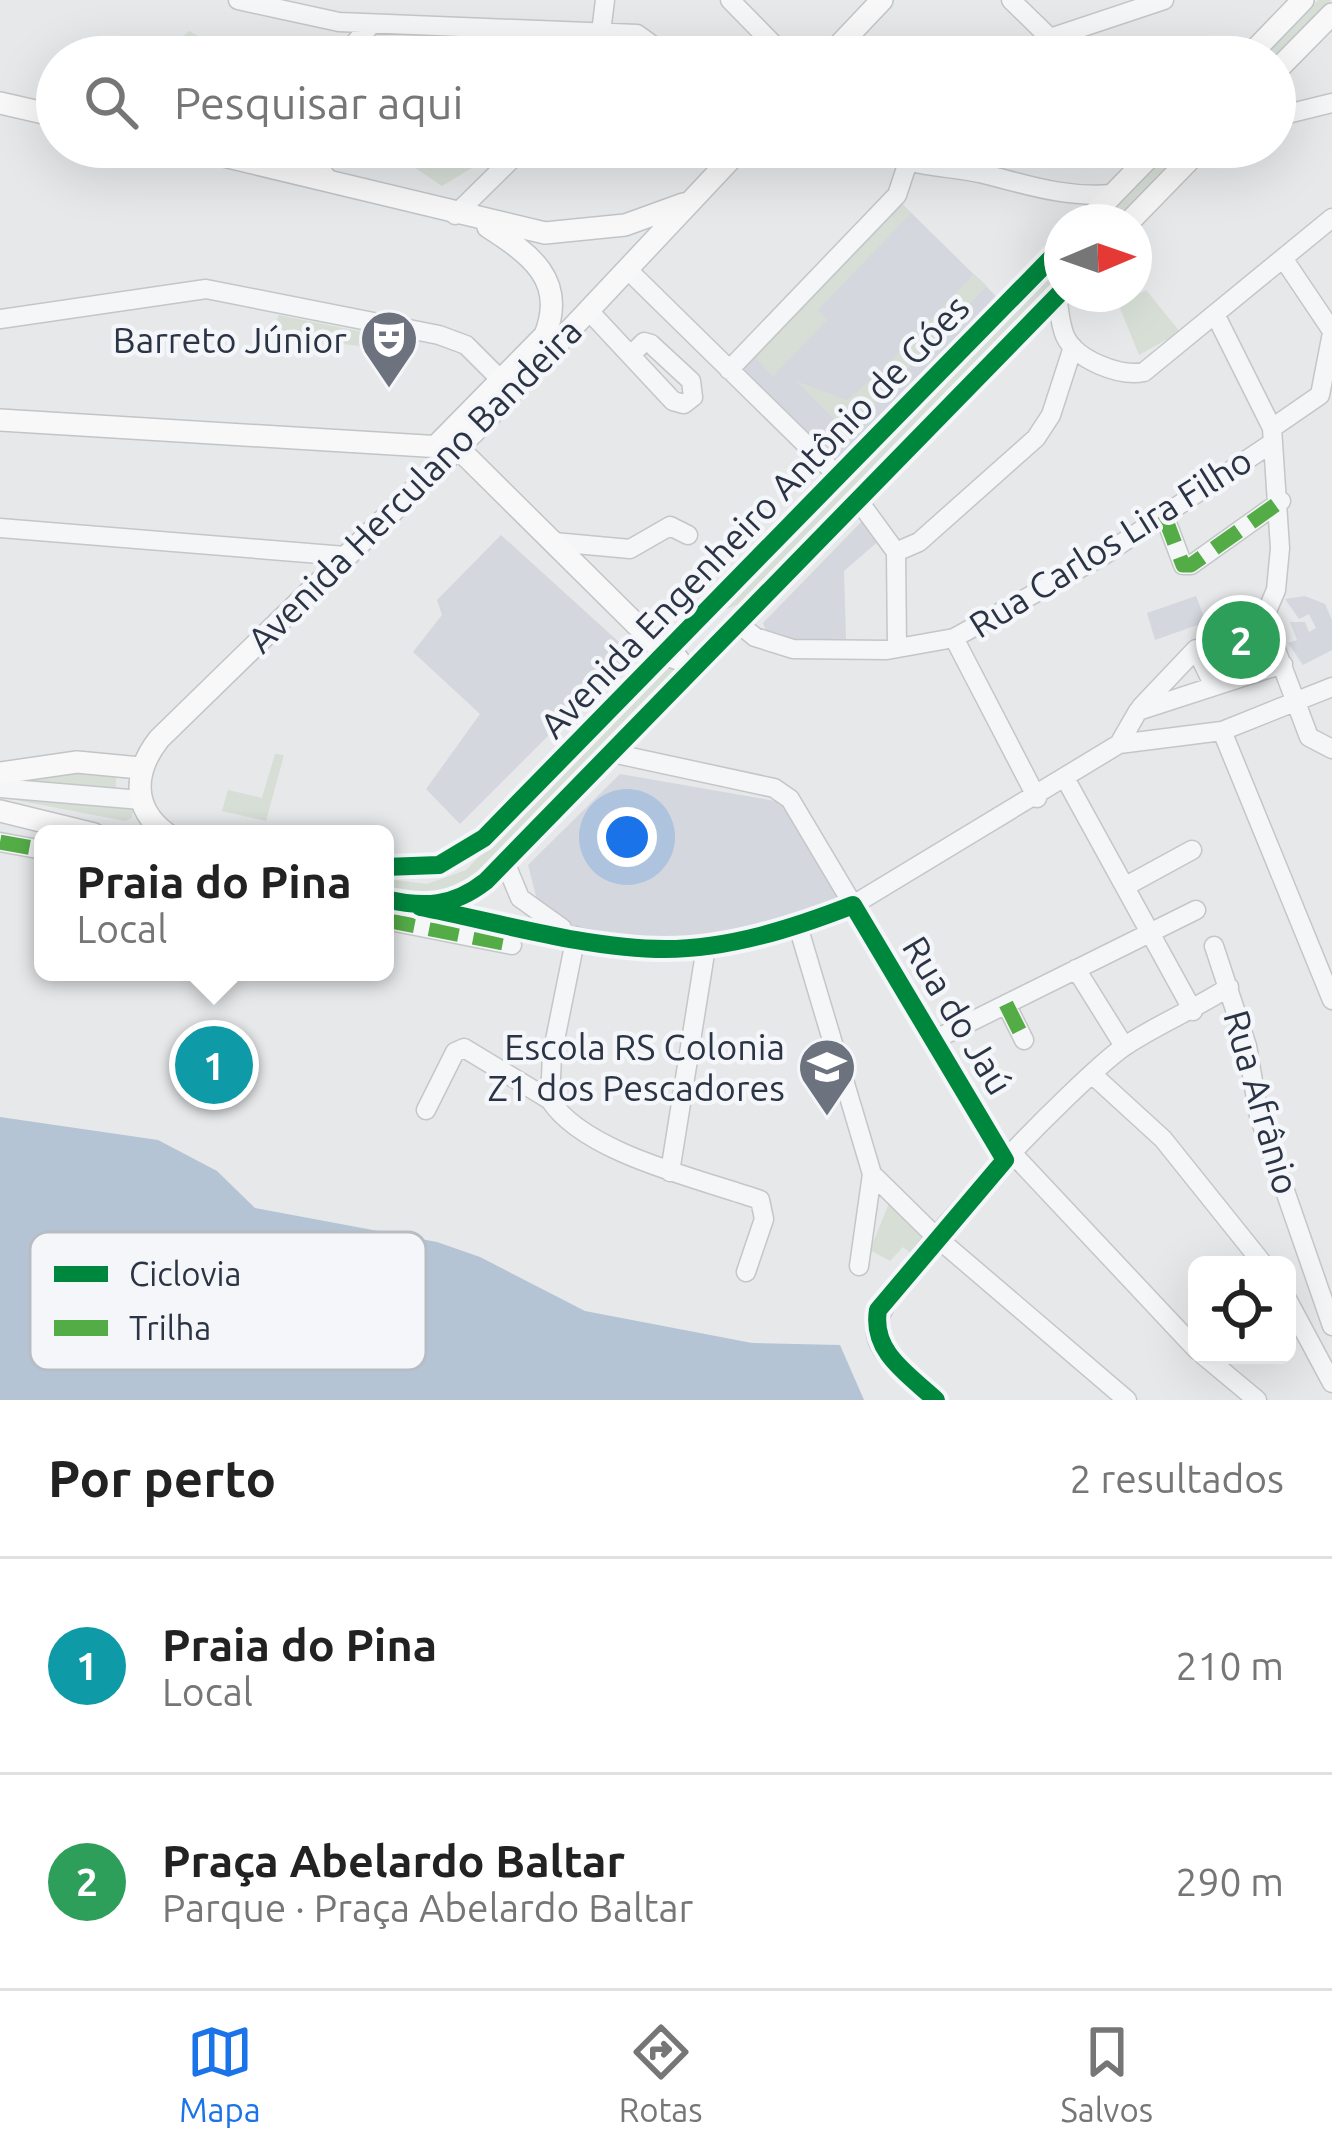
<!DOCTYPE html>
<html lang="pt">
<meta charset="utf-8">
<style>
:root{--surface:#fff;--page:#f6f6f6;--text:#222;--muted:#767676;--line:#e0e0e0;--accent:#1a73e8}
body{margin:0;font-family:Ubuntu,sans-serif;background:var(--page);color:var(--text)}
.controls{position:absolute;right:36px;bottom:36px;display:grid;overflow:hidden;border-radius:18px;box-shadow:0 12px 48px #0002}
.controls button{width:108px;height:108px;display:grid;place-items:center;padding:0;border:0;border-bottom:3px solid var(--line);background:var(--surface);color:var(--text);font:60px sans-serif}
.compass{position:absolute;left:1044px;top:204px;width:108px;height:108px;border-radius:50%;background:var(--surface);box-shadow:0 12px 48px #0002;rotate:88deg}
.you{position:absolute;left:627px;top:837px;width:42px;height:42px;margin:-30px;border:9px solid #fff;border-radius:50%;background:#1a73e8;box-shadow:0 0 0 18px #1a73e833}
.badge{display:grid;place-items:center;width:78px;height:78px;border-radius:50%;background:var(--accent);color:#fff;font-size:39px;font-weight:700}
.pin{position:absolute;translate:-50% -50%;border:6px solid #fff;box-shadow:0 3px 12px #0006}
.popup{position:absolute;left:34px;top:825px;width:360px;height:156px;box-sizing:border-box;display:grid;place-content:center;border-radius:18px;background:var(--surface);filter:drop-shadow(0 3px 9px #0005);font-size:39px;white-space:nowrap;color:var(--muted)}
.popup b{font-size:45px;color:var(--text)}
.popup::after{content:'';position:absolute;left:50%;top:100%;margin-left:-24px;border:24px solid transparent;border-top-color:var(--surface)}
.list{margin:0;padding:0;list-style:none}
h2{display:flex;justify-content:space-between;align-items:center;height:156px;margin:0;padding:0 48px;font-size:51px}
h2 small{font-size:39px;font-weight:400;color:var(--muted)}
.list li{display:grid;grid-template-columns:78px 1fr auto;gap:36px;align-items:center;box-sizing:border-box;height:216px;padding:0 48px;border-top:3px solid var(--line)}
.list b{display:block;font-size:45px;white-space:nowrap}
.list p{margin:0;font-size:39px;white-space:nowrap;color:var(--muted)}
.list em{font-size:39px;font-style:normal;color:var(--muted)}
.icon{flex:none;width:66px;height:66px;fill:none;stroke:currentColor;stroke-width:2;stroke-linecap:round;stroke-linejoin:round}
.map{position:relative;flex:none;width:1332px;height:1400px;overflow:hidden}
.search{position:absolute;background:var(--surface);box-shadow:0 12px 48px #0002;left:36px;right:36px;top:36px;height:132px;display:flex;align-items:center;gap:30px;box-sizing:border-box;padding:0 42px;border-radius:66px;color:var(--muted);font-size:45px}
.sheet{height:588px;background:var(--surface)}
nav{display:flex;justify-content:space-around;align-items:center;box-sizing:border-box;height:168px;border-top:3px solid var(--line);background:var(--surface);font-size:33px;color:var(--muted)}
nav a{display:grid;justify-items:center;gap:6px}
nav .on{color:var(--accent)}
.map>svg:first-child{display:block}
.built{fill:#d4d7dd}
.green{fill:#d6ded6}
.water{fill:#b4c4d5}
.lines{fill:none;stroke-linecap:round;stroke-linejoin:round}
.minor-casing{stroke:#c4c6c8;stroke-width:21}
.major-casing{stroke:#c2c5c8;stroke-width:24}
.minor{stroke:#f5f6f7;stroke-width:18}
.major{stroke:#f8f8f8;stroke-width:21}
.quiet{stroke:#54ac47;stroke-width:15;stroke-dasharray:30 15;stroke-linecap:butt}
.cycleway-casing{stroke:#f4f6f9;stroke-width:26}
.cycleway{stroke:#00873e;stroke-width:18}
.labels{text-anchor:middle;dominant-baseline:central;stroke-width:9;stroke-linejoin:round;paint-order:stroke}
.poi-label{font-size:36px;fill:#2b3445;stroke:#f4f6f9;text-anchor:end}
.street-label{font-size:36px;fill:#2b3445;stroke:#f4f6f9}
.key{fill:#f4f6f9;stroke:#b8bcc3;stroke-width:3}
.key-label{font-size:33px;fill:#2b3445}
</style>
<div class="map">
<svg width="1332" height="1400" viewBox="0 0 1332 1400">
<rect width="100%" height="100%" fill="#e6e8ea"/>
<path class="built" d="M895,197L1004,304L841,470L736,368Z
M866,517L882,538L844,571L846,639L782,642L767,634L763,623Z
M501,535L631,653L460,824L426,789L480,714L413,652L442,615L437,600Z
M1196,596L1206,622L1155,640L1147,613Z
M1305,596L1325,604L1332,620V650L1303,665L1288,643L1297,640L1290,622H1305L1309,632L1316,628L1309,614L1299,619L1285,599Z
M620,774L781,802L841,899L706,939L635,943L572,930L538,904L528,865Z"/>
<path class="green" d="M1318,0H1331L1275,57H1262Z
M189,31L213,44L209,57H162Z
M384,147H462L472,168L442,186Z
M1172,147H1187L1114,222H1099Z
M903,205L911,213L818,310L827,320L773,376L755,358Z
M1062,260V275L739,604L716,613Z
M974,274L987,286L965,309L952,297Z
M1146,290L1180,332L1139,355L1118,303Z
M948,301L961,314L899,377L887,365Z
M279,315L363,332L360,346L306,340L288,345L274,325Z
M880,372L893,384L847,432L796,381L847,400Z
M1265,605L1258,628L1270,664L1231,676L1205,651Z
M671,661L684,664L479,873L440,892L385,890V879L427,884L466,870Z
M275,754L284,755L266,821L222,811L228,790L262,798Z
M117,769L115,794L134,797L132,818L125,821L0,797V776Z
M890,1201L929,1235L913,1255L903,1247L890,1261L870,1250Z"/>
<path class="water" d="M0,1117L158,1140L217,1171L255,1208L437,1242L480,1257L585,1311L752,1343L840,1345L864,1400H0Z"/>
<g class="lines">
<g class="minor-casing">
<path id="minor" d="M238,0L339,22L637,34L669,57
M730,0L786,57
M1011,0L1050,38L1164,0
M601,32L605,0
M342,57L371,25
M614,57L637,34
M1275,117L1332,103
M305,147L329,181
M877,147C908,169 947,165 984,174C1028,185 1065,198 1112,194
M455,215L524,147
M1285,261L1332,331
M627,269L838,476
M1057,296C1059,309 1060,324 1065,336C1076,360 1120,377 1144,372L1332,218
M589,311L673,401L684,404L693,397L691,381L651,344L644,342L631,355
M1216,316L1272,428L1280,548L1276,590L1264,618L1309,737L1332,749
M0,319L206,289L439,335L466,345L502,381
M729,370L897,195L908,162
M1272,428L1320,395L1332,333
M858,500L896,552L919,542L1036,438L1051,415L1073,347
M1164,515L1183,565H1191L1281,501
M0,528L345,556
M554,542L630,549L670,526L688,535
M896,552L897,647
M739,624L755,637L793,649L887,650L954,638L1104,555L1272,443
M954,638L1037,798
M1141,707L1196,649L1214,686
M1222,731L1332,1000
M1119,744L1138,711L1283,664
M612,753L774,788L790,799L1005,1160
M1065,778L1193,1011
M0,788L141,800
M0,842L43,850
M505,862L520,898L562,928
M1126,886L1192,850
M424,908L634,948L706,947L798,926L853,905L1119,744L1222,731L1332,687
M385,920L512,945
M798,926L872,1174L935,1236L1127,1400
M576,936L552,1055L550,1100C585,1154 701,1179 760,1200L764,1219L746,1272
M1214,946L1247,1046L1259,1116L1332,1326
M1076,969L1124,1046
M1006,1004L1024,1040
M936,1039L1196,910
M1093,1075L1163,1139L1264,1265
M426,1110L455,1052L464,1048L550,1100
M1012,1153L1197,1350
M670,1172L706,947
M859,1266L872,1174
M1287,1299L1332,1383
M1203,1355L1257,1400
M936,1400C919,1384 879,1359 876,1333C870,1290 1082,1075 1125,1046C1158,1024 1195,1009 1229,987"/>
</g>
<g class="major-casing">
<path id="major" d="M828,57L882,0
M1248,57L1303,0
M1275,72L1332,14
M0,103L57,116
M186,147L545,233L625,225L683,204
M1086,222L1159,147
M1129,222L1202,147
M0,420L458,448L667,655L678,659
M437,445L545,335C567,280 530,254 488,227
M0,773L77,762L140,768
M0,811L94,834
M167,834C131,808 134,771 159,739L479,427L742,147
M385,867L439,865L484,838L1062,247
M385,899C424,908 453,907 486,881L1062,291"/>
</g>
<use href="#minor" class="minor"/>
<use href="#major" class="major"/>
<path class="quiet" d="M1164,515L1183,565H1191L1281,501
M0,842L43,850
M385,920L503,943
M1006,1004L1024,1040"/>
<g class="cycleway-casing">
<path id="cycleway" d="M385,867L439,865L484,838L1062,247
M385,899C424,908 453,907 486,881L1062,291
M420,907C497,922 588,949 665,949C729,949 794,928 853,905L1005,1160L878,1310C871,1352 908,1374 936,1400"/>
</g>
<use href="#cycleway" class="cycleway"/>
</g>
<defs>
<g id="theatre-pin" transform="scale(3)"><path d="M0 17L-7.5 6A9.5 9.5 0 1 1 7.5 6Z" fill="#6c737f" stroke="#f4f6f9"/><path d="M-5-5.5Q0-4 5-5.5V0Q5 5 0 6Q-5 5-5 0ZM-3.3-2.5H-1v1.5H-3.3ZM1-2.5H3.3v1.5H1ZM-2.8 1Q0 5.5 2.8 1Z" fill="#fff"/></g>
<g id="school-pin" transform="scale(3)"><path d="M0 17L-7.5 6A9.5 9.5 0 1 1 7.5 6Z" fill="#6c737f" stroke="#f4f6f9"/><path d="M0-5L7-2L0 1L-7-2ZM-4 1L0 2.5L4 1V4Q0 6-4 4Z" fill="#fff"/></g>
</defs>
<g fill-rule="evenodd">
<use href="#theatre-pin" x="389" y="339"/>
<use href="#school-pin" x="827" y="1067"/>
</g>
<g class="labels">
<g class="poi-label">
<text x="347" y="339">Barreto Júnior</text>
<text x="785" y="1046">Escola RS Colonia<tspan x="785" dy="41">Z1 dos Pescadores</tspan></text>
</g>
<g class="street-label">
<text transform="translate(414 485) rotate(-45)">Avenida Herculano Bandeira</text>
<text transform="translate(754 516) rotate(-46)">Avenida Engenheiro Antônio de Góes</text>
<text transform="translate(1110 542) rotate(-32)">Rua Carlos Lira Filho</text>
<text transform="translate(958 1015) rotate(59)">Rua do Jaú</text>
<text transform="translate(1262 1102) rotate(74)">Rua Afrânio</text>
</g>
</g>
<rect x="30" y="1232" width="396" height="138" rx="18" class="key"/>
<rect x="54" y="1266" width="54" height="16" fill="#00873e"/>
<rect x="54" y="1320" width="54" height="16" fill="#54ac47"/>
<g class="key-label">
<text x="129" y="1286">Ciclovia</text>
<text x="129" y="1340">Trilha</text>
</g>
</svg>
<div class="controls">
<button><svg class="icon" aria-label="locate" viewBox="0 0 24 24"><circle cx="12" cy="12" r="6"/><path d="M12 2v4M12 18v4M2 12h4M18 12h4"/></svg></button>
</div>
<svg class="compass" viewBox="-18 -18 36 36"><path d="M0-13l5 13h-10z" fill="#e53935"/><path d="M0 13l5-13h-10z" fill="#767676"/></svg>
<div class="you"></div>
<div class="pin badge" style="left:214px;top:1065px;background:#0f9aa8">1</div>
<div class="popup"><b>Praia do Pina</b>Local</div>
<div class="pin badge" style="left:1241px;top:640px;background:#2e9e5b">2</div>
<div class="search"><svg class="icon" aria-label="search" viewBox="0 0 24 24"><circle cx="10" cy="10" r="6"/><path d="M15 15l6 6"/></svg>Pesquisar aqui</div>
</div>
<section class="sheet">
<h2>Por perto<small>2 resultados</small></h2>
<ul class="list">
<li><span class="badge" style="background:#0f9aa8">1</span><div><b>Praia do Pina</b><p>Local</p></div><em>210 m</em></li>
<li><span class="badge" style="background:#2e9e5b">2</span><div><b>Praça Abelardo Baltar</b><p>Parque · Praça Abelardo Baltar</p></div><em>290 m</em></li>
</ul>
</section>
<nav>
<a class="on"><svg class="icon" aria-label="map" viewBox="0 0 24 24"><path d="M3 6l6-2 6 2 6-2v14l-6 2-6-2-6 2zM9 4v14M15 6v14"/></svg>Mapa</a>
<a><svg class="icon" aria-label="directions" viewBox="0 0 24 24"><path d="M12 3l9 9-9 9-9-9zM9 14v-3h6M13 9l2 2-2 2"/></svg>Rotas</a>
<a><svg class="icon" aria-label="saved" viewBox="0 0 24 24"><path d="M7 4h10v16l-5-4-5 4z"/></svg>Salvos</a>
</nav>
